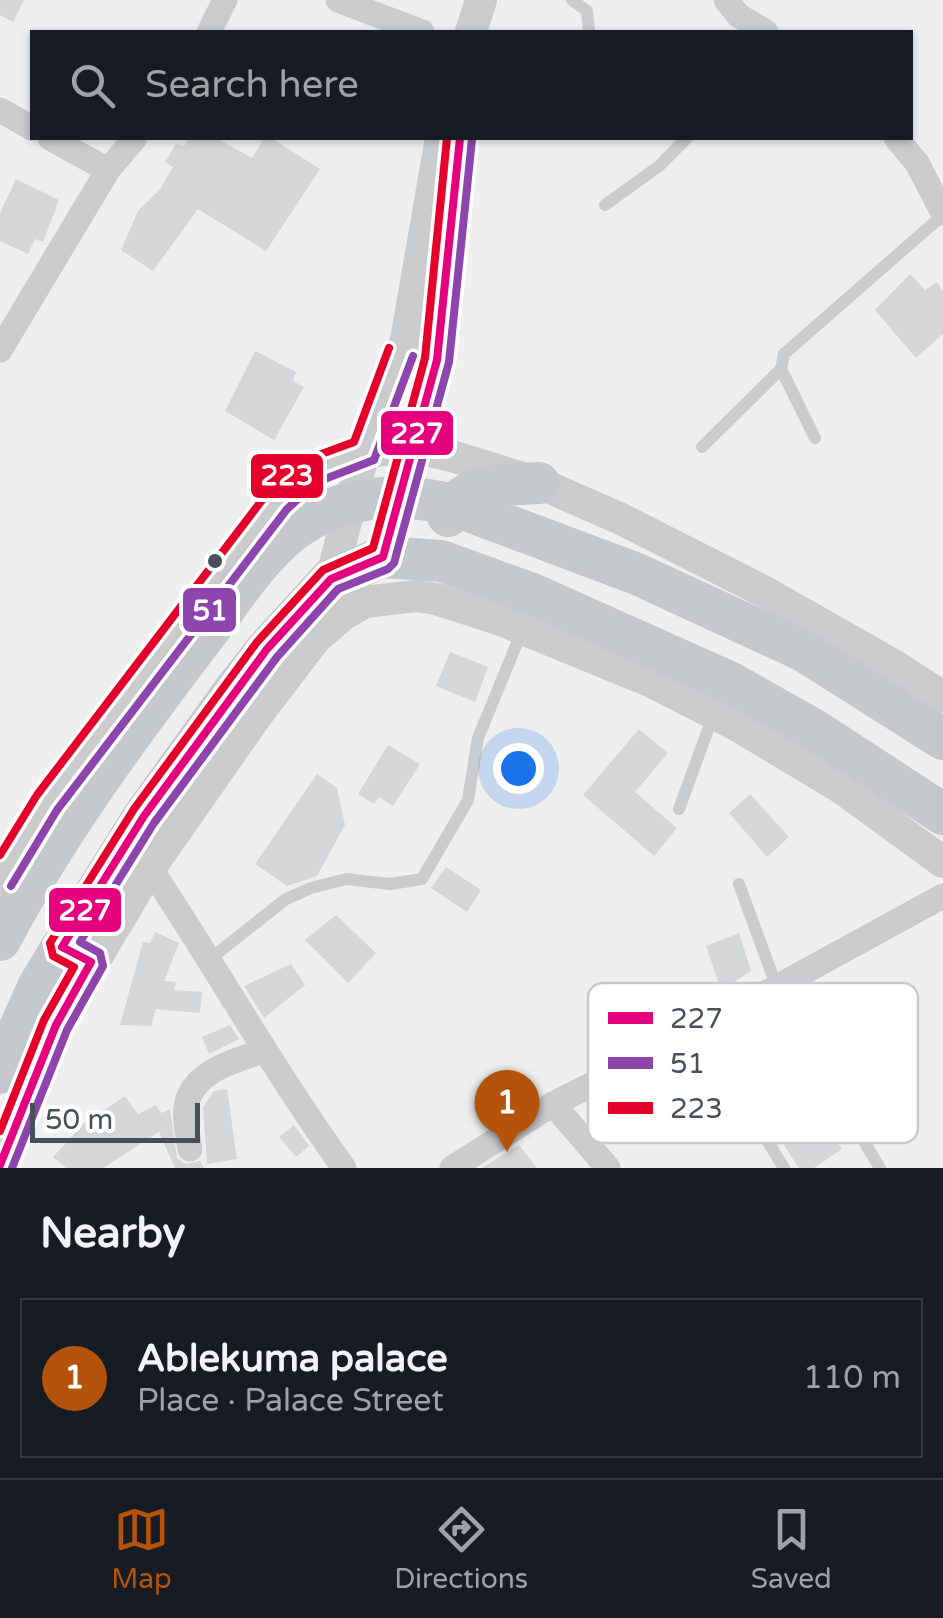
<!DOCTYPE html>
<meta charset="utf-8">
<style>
:root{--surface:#171b24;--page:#20242c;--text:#f1f3f6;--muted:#9ea1a6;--line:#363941;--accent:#b45309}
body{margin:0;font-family:"Varela Round",sans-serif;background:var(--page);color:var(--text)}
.scale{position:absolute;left:30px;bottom:25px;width:170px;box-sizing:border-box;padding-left:10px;border:5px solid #484f5a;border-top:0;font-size:28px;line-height:35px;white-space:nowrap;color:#484f5a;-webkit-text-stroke:8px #fff;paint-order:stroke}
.you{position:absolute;left:518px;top:768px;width:35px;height:35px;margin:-25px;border:8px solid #fff;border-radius:50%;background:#1a73e8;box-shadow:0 0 0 15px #1a73e833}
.badge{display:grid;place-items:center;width:65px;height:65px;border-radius:50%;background:var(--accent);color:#fff;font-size:32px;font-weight:700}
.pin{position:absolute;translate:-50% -82px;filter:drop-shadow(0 2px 5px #0008)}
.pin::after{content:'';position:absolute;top:52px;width:35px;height:30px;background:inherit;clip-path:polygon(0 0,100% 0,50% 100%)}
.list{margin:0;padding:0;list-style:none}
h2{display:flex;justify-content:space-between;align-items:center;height:130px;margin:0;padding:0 40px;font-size:42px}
h2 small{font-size:32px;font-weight:400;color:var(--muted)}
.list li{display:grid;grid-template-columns:65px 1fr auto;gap:30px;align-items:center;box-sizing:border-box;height:160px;margin:0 20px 20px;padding:0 20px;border:2px solid var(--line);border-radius:0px}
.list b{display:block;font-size:38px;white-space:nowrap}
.list p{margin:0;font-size:32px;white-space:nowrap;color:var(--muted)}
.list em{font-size:32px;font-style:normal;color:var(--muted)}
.icon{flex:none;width:55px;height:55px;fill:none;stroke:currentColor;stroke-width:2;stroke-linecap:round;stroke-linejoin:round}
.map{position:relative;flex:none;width:943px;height:1168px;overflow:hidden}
.search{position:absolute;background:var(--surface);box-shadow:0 2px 8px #0004;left:30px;right:30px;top:30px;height:110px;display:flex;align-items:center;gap:25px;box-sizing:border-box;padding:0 35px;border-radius:0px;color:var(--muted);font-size:38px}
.sheet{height:310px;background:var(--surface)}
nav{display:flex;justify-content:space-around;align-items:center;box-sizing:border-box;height:140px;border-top:2px solid var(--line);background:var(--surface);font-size:28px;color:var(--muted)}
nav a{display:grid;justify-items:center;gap:5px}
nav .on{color:var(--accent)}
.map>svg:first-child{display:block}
.building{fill:#d5d6d8}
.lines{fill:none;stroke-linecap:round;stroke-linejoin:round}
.service{stroke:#cacbcd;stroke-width:12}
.minor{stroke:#cacbcd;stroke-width:25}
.tertiary{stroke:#cacbcd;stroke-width:32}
.primary{stroke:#c5c8cb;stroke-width:42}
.bus-1-casing{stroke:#fff;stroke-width:15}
.bus-2-casing{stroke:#fff;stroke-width:15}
.bus-3-casing{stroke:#fff;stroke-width:15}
.bus-1{stroke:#e5007d;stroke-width:8}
.bus-2{stroke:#8e44ad;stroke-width:8}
.bus-3{stroke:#e4002b;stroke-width:8}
.bus-dot{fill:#484f5a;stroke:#fff;stroke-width:4}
.key{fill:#fff;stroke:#c8cace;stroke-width:2.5}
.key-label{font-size:28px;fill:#484f5a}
.line-badge{stroke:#fff;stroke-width:4}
.badge-label{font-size:28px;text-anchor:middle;font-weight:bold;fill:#fff}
</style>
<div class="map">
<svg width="943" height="1168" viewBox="0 0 943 1168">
<rect width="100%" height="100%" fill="#efefef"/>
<path class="building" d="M0,0H24L13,22L0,15Z
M189,138H216L252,158L264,138H271L320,169L266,251L198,209L153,271L121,250L138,211L160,189L173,167L165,162L176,144L184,146Z
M16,179L59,200L43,242L35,239L28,254L0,241V213Z
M910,274L925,290L937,282L943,292V334L916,358L875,310Z
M255,351L296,372L293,381L304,387L274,440L225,411Z
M450,652L488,667L475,702L436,686Z
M639,729L668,753L635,792L677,828L654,856L583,795Z
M388,745L420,764L393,806L379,797L374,804L358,794Z
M317,774L337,788L345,825L317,876L287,886L255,864Z
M750,794L789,837L767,857L729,813Z
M446,867L481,890L467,912L431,888Z
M336,915L376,953L348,983L305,940Z
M155,932L179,943L164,981L176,982L174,990L202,992L200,1013L156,1009L151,1026L120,1025L143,942L150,943Z
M739,933L751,971L734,982L719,984L706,946Z
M291,964L305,985L264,1018L244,986Z
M230,1025L239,1039L209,1054L202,1037Z
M227,1089L237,1159L207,1164L203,1107L214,1091Z
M805,1092L842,1149L814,1168H799L766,1118Z
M125,1096L138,1114L156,1105L161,1113L170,1109L177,1158L185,1164L200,1161L204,1168H175L159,1132L103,1168H66L53,1157L83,1124Z
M294,1125L309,1146L296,1157L279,1137Z
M519,1145L537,1168H482Z"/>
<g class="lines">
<path class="service" d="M572,0L587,11L589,32
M605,205L659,166L687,138
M815,438L781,369L784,354L943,215
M702,447L781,369
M679,809L713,716
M739,884L776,985
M210,959L286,899L311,888L346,879L390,884L422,879L468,800L478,738L522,631
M719,1016L767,1090
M784,1168L750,1113V1105L767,1090L814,1067L822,1072L880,1168"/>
<path class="minor" d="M338,0L422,32
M726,0L739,16L766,32
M209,32L225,0
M0,110L32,128
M50,138L108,170
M896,138L917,163L943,213
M0,350L108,170L135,138
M150,868C216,967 274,1071 344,1168
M553,1104L608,1168
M190,1149C188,1135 183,1115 187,1102C196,1070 235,1061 263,1051
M452,1168L553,1104L663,1049L943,896"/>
<path class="tertiary" d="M471,32L481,0
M383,557L437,360L457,160
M331,579L364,452L406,340L441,138
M0,879L47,803L278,500L311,471L364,452L414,447L455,457L539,483L621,519L763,591L895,666L943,697
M0,1165L56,1025L150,868L257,715L315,639L344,614L365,602L416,596L436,599L501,620L652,682L738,726L843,789L943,862"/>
<path class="primary" d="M448,516C465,480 504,486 539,483
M0,940C57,832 131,732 205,635C232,600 258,557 294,530C341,495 398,491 453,505L637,574L804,651L943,739
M0,1073L38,987L62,947L144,816L234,691L267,649L331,579L383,557L441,561L532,594L731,683L816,731L943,814"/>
<g class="bus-1-casing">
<path id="bus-1" d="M0,1165L56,1025L91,962L62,947L144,816L267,649L331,579L383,557L437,360L460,138"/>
</g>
<g class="bus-2-casing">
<path id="bus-2" d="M11,886L57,810L287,509L317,482L374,460L413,356
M12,1168L67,1030L103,966L100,953L80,942L154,823L277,657L338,589L388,569L394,563L449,362L472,139"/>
</g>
<g class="bus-3-casing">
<path id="bus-3" d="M0,855L37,795L269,491L305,460L354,442L389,348
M0,1131L44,1020L74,967L53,956L50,943L134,809L257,642L323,570L373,548L425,358L447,138"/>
</g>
<use href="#bus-1" class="bus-1"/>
<use href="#bus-2" class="bus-2"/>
<use href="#bus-3" class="bus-3"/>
</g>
<circle class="bus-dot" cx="215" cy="561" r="9"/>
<rect x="588" y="983" width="330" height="160" rx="15" class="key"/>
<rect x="608" y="1012" width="45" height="12" fill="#e5007d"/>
<rect x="608" y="1057" width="45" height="12" fill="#8e44ad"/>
<rect x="608" y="1102" width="45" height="12" fill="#e4002b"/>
<g class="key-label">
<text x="670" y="1028">227</text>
<text x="670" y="1073">51</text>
<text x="670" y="1118">223</text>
</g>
<g class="line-badge">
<rect x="379" y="409" width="76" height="48" rx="10" fill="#e5007d"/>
<rect x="249" y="452" width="76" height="48" rx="10" fill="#e4002b"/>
<rect x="181" y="586" width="57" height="48" rx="10" fill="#8e44ad"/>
<rect x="47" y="886" width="76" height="48" rx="10" fill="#e5007d"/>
</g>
<g class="badge-label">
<text x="417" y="443">227</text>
<text x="287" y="485">223</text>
<text x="210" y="620">51</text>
<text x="85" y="920">227</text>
</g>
</svg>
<div class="scale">50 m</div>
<div class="you"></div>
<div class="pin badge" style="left:507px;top:1152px">1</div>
<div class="search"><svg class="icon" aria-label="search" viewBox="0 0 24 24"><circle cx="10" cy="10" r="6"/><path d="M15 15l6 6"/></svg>Search here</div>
</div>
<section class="sheet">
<h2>Nearby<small></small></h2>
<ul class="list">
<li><span class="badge">1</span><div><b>Ablekuma palace</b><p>Place · Palace Street</p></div><em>110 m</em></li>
</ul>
</section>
<nav>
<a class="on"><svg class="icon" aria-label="map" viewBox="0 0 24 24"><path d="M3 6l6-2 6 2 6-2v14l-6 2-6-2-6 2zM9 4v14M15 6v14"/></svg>Map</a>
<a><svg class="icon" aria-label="directions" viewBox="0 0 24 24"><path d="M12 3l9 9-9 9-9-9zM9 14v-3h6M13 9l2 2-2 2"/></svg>Directions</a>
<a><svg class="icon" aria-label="saved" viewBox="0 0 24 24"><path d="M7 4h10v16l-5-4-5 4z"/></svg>Saved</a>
</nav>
